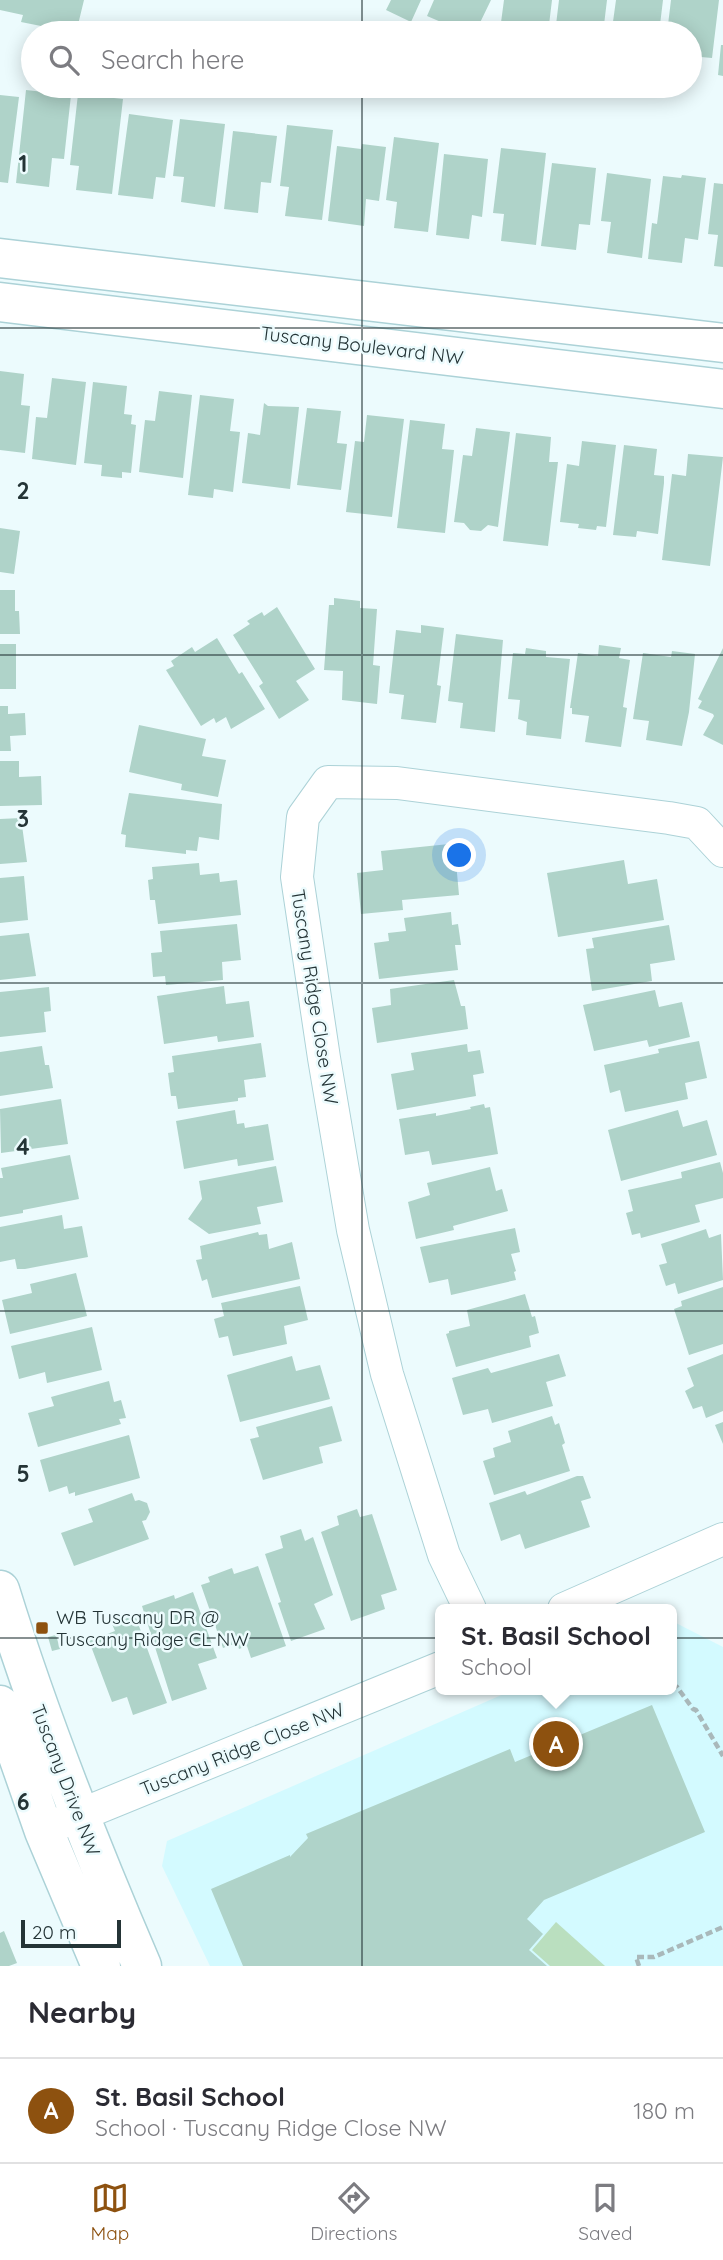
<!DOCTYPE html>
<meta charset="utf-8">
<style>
:root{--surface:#fff;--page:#f2f2f3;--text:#2b2b33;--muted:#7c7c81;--line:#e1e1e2;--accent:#8d510f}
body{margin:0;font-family:Quicksand,sans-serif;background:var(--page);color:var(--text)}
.scale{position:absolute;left:21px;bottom:18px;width:100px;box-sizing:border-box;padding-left:7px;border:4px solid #243436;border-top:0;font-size:19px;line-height:24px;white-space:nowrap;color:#243436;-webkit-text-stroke:5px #ecfbfd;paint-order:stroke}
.you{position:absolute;left:460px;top:856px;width:24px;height:24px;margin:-18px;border:5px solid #fff;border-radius:50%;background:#1a73e8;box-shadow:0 0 0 10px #1a73e833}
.badge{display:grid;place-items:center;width:46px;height:46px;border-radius:50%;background:var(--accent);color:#fff;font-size:23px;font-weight:700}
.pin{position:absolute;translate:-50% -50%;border:4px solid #fff;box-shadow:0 2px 7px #0006}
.popup{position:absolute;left:435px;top:1604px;width:242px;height:91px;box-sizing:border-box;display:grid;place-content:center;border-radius:10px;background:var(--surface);filter:drop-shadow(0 2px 5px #0005);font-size:23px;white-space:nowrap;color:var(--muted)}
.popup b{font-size:26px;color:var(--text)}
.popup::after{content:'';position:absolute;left:50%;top:100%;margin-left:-14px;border:14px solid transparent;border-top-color:var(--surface)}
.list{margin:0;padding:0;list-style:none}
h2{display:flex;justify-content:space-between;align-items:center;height:91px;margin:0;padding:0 28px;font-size:30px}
h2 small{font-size:23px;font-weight:400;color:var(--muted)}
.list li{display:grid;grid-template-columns:46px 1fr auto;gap:21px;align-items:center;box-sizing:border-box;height:105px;padding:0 28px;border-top:2px solid var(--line)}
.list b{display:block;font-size:26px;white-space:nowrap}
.list p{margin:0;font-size:23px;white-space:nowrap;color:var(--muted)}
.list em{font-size:23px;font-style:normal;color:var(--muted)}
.icon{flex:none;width:38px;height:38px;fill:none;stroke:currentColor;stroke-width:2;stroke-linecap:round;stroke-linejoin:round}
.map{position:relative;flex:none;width:723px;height:1966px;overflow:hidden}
.search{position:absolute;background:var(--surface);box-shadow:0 4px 18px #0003;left:21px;right:21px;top:21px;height:77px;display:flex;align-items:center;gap:18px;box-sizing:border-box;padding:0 24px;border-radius:38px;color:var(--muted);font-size:26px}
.sheet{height:196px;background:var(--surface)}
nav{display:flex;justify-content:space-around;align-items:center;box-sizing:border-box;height:98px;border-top:2px solid var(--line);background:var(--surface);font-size:19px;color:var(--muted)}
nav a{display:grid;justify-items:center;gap:4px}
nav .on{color:var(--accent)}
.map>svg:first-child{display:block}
.built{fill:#d3faff}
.green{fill:#badfbf}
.building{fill:#afd3c9}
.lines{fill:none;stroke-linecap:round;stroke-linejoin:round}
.minor-casing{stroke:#acd2d7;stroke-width:34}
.tertiary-casing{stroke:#acd2d7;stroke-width:41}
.path{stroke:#a9b8ba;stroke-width:4.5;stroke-dasharray:7 3.5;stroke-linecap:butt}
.minor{stroke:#fff;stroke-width:32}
.tertiary{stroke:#fff;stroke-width:38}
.grid{fill:none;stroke:#243436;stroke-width:2;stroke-opacity:0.55}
.poi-dot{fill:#8d510f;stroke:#ecfbfd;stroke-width:2.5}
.labels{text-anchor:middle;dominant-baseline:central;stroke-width:5;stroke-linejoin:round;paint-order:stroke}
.street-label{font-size:19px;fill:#243436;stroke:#ecfbfd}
.poi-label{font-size:19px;fill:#243436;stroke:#ecfbfd;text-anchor:start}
.grid-label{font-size:23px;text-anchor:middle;font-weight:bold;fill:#243436;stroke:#ecfbfd;stroke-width:5;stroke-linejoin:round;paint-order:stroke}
</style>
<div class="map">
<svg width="723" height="1966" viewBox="0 0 723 1966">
<rect width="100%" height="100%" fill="#ecfbfd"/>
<path class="built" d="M672,1621L723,1647V1966H210L162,1866L167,1841L513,1690H672Z"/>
<path class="green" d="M556,1922L605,1966H550L532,1950Z"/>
<path class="building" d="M0,0H84L76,33L21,22L23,15L0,10Z
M391,0H421L411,22L386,10Z
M434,0H491L475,33H444L448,25L427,16Z
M504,0H552L548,33L500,30Z
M559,0H607L603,33H555Z
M616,0H663L659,33H632V31L612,29Z
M671,0H719L712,58L690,56V33H667Z
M721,45H723V76L718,75Z
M26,90L71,95L64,159L52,158L49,187L16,183Z
M78,94L123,99L112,194L76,190L79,166L70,165Z
M0,95L19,97L8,183L0,182Z
M129,114L173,120L165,178L156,177L153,199L118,195Z
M180,119L225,124L215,207L181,202L184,177L173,176Z
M287,125L333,130L322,220L285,216L289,187L280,186Z
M233,131L277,136L271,183L261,182L258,213L224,209Z
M394,137L439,143L428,232L394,228L397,202L386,200Z
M362,144L386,147L379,201L366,199L364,226L328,221L337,146L361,149Z
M501,148L546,153L536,245L501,241L504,214L493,213Z
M444,154L488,159L482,217L472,215L469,239L436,235Z
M552,163L596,168L590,225L579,224L576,250L541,246Z
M607,173L651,179L642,258L607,253L611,222L601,221Z
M682,175L706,178L698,240L685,238L682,263L648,259L652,223L657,224L663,176L681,178Z
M714,183L723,184V267L714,266L718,235L708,234Z
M0,371L24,374L21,405L30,406L25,453L0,450Z
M52,378L86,382L76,465L32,459L36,417L47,418Z
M93,382L127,386L124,414L132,415L131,424L136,425L131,473L122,472V478L101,476L102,465L84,463Z
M159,391L192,395L183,478L139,472L145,420L155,421Z
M200,395L234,399L230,431L240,432L233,492L214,489L213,498L188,495Z
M264,403L268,406L299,407L290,489L242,483L248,433L260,435Z
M307,408L341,411L337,443L347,444L341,490L297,485Z
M367,415L404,419L392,517L346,512L355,441L364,442Z
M410,420L445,424L442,449L454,450L445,533L397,528Z
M476,428L510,432L498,527L488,525L481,531L470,530L464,523L454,522L463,455L472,456Z
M516,433L551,437L549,462H558L548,546L503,541Z
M582,441L616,445L606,527L597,526L596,530L578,528L579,524L560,522L567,464L579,466Z
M624,445L657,449L654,475L664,476V483L658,534L637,531L636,537L613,535Z
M688,454L723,457L710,566L662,560L672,474L686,476Z
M0,528L20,531L14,574L0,572Z
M0,590H15V611H19L20,634H0Z
M334,598L360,601V608L377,609L373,665L380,666L377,704L342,700L343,671L324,670L329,605H334Z
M277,607L315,669L296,681L309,700L279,719L259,686L263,683L233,635L250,624L247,621L262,612L264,616Z
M421,625L444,628L437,685L441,686L436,723L401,719L404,695L389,693L396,630L421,633Z
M456,634L503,640L495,732L460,728L463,703L448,701Z
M217,638L239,674L242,672L265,709L231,729L226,717L216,723L214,718L201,726L166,670L174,666L171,661L192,647L195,652Z
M0,644H16V689H0Z
M599,645L621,648L619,658L630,660L623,707L627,708L621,747L585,742L589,716L572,714V708H570L578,653L598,656Z
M526,648L546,651V657L570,659L561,739L526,735L527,722L518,719L520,700L508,699L513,653L525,654Z
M723,648V745L703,735L714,716L713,714L698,708L702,701L698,699Z
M672,651L695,654L689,712L682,746L646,740L649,721L633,719L643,653L671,657Z
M0,706H8V714L25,713L26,735L10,736L11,751H0Z
M139,725L206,739L202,756L226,760L218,797L181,790L182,784L129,772Z
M0,761H19V777L41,776L42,805L0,806Z
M129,793L222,804L219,840L199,837L197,851L186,850V854L125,847L126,835L121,834Z
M21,818L27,862L0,864V819Z
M449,844L451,863L456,862L459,895L402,900L403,910L361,914L357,873L383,870L381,851Z
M624,860L628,884L657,879L664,920L558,937L547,873Z
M199,863L200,875L219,873L220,882L237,880L241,915L158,924L155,900H150L148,880L153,879L152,867Z
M24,876L28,920L0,923V878Z
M451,912L452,925L458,924L461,945H455L458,970L379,979L374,943L389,941L388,933L406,931L404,918Z
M237,924L241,960L222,962L223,980L166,985L165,976L153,977L151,953L162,952L160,931Z
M669,925L675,960L650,964L652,981L592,991L586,949L594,948L592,938Z
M29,933L36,976L0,980V936Z
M454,980L461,1006H465L468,1029L377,1043L372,1008L391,1005L390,989Z
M224,986L226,1004L249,1001L254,1037L218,1042L217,1036L164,1044L157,996Z
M49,987L51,1011L44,1012L46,1032L0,1037V992Z
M655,990L659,1007L682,1002L690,1037L649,1047L647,1040L594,1051L583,1005Z
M699,1041L707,1078L685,1083L688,1099L625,1112L620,1090L610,1093L604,1065L659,1053L658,1049Z
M261,1043L266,1077L244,1080L246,1097L238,1098V1101L178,1109L176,1096H171L168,1073L174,1072L172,1056Z
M467,1044L468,1052L480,1050L484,1073L473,1075L476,1096L397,1110L391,1074L414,1070L411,1053Z
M42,1046L45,1065H49L53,1088L0,1096V1052Z
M61,1099L68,1144L1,1153L0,1109Z
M484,1104L485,1108L490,1107L498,1154L432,1165L429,1151L405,1155L399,1119L436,1113V1116L471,1109L470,1107Z
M235,1110L237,1124L244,1123L245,1128L268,1124L274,1160L238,1166L237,1159L184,1169L176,1121Z
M678,1110L683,1127L707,1120L717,1155L621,1181L608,1130Z
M70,1155L79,1199L23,1210V1213L0,1217V1178H3L1,1168Z
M720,1162L723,1173V1198L695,1205L700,1222L641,1238L640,1233L632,1235L626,1213L633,1211L628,1190L682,1178L681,1172Z
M276,1166L283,1202L257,1207L261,1224L209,1234L188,1219L202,1199L199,1181Z
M490,1167L496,1191L502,1189L508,1211L453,1226L454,1230L416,1239L408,1202L430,1195L427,1183Z
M62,1215L64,1229L82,1226L88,1257L25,1269H17L15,1259L0,1262V1227Z
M515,1228L520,1252L511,1254L516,1271L514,1272L516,1280L451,1295L448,1279L429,1283L420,1247Z
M706,1229L709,1238L721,1234L723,1280L678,1294L675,1283L666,1286L659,1265L667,1263L661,1244Z
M258,1232L259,1235L267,1234L269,1249L292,1242L300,1279L212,1298L207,1279L202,1281L196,1260L202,1259L200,1246Z
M76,1273L87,1316L10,1334L2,1300L32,1293L30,1284Z
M300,1286L308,1320L284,1326L287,1344L233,1356L228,1336L219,1338L214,1319L224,1316L221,1303Z
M723,1287V1344L689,1355L674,1309L682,1306L681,1301Z
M525,1294L532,1317L535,1316L539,1333L529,1336L531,1347L456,1367L446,1334L449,1333V1331L470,1326L467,1310Z
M92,1327L102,1370L47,1383L45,1372L19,1379L11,1346Z
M559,1354L566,1376L546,1382L553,1406L492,1423L488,1409L463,1415L452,1378L488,1368L491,1373Z
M723,1354V1411L706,1418L702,1406L693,1409L685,1391L694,1386L687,1368Z
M292,1356L296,1371L320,1365L330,1399L240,1422L227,1375Z
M109,1381L114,1402L121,1400L126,1418L119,1419L121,1424L38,1447L28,1413L54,1406L51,1397Z
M332,1406L342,1441L319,1447L323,1463L263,1480L250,1439L259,1437L256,1427Z
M552,1416L555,1425L559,1423L565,1443L562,1445L570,1471L494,1495L483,1461L495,1457L493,1448L511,1442L508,1431Z
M723,1422V1444L715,1425Z
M129,1435L140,1478L75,1496V1492L69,1494L67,1486L49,1492L40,1460Z
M577,1476H583L591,1498L581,1501L590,1527L525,1549L520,1534L501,1541L489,1503L525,1491L527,1495Z
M132,1493L135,1501L139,1500L147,1503L150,1512L146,1520L142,1521L149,1539L74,1566L61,1533L93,1522L88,1509Z
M357,1509L360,1517L372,1514L397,1590L381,1595L385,1609L351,1621L321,1532L339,1525L337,1516Z
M301,1529L305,1541L313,1537L333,1595L314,1604L325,1629L291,1641L278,1603L281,1602L265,1554L283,1548L280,1536Z
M258,1566L286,1646L251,1658L247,1646L239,1649L237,1643L223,1648L201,1585L210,1582L208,1577L232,1568L234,1574Z
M193,1592L217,1658L198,1664L207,1689L172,1701L142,1606L174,1595L175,1599Z
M135,1615L167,1703L133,1715L127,1697L112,1702L89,1641L115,1631L112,1624Z
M56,1635L60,1649L52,1651L48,1637Z
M652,1705L705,1832L544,1900L527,1919L543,1934L529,1950L547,1966H243L211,1889L290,1855V1857L308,1838L306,1834L510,1749L515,1762Z
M4,1931L17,1963L9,1966H0V1933Z"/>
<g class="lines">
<g class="minor-casing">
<path id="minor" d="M470,1609L444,1555L387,1374L353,1230L324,1058L297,877L303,817L328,782L397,783L669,818L697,823L723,851
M564,1609L723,1539
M58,1824L440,1668"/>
</g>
<g class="tertiary-casing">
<path id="tertiary" d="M0,258L723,343
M0,302L723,389
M0,1590C40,1719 89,1843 142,1966
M0,1705L44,1831L101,1966"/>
</g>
<path class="path" d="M672,1684L677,1687L693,1709L696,1710L723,1756
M639,1966L636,1957H654L723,1927"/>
<use href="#minor" class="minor"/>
<use href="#tertiary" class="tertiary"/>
</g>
<path class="grid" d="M362,0V33M362,86V1966M0,328H723M0,655H723M0,983H723M0,1311H723M0,1638H723"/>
<rect class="poi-dot" x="35" y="1621" width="14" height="14" rx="3.5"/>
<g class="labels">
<g class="street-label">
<text transform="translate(362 345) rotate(7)">Tuscany Boulevard NW</text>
<text transform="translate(315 997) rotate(81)">Tuscany Ridge Close NW</text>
<text transform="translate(242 1749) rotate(-22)">Tuscany Ridge Close NW</text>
<text transform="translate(66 1780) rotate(69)">Tuscany Drive NW</text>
</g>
<g class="poi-label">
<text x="56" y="1617">WB Tuscany DR @<tspan x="56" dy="22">Tuscany Ridge CL NW</tspan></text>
</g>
</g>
<g class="grid-label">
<text x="23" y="172">1</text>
<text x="23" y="499">2</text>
<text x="23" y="827">3</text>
<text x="23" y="1155">4</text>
<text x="23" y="1482">5</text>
<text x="23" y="1810">6</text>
</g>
</svg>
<div class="scale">20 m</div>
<div class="you"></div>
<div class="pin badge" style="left:556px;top:1744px">A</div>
<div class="popup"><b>St. Basil School</b>School</div>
<div class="search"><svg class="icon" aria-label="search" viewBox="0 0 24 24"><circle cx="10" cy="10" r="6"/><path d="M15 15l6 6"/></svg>Search here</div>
</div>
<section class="sheet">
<h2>Nearby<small></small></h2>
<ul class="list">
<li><span class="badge">A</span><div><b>St. Basil School</b><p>School · Tuscany Ridge Close NW</p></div><em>180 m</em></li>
</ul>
</section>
<nav>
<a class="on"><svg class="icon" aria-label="map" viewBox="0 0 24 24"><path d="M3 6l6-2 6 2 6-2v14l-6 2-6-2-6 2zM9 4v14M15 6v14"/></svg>Map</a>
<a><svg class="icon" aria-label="directions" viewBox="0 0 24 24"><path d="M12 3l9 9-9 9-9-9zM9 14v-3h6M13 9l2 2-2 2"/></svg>Directions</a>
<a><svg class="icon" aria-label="saved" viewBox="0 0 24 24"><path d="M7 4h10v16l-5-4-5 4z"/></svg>Saved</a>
</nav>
